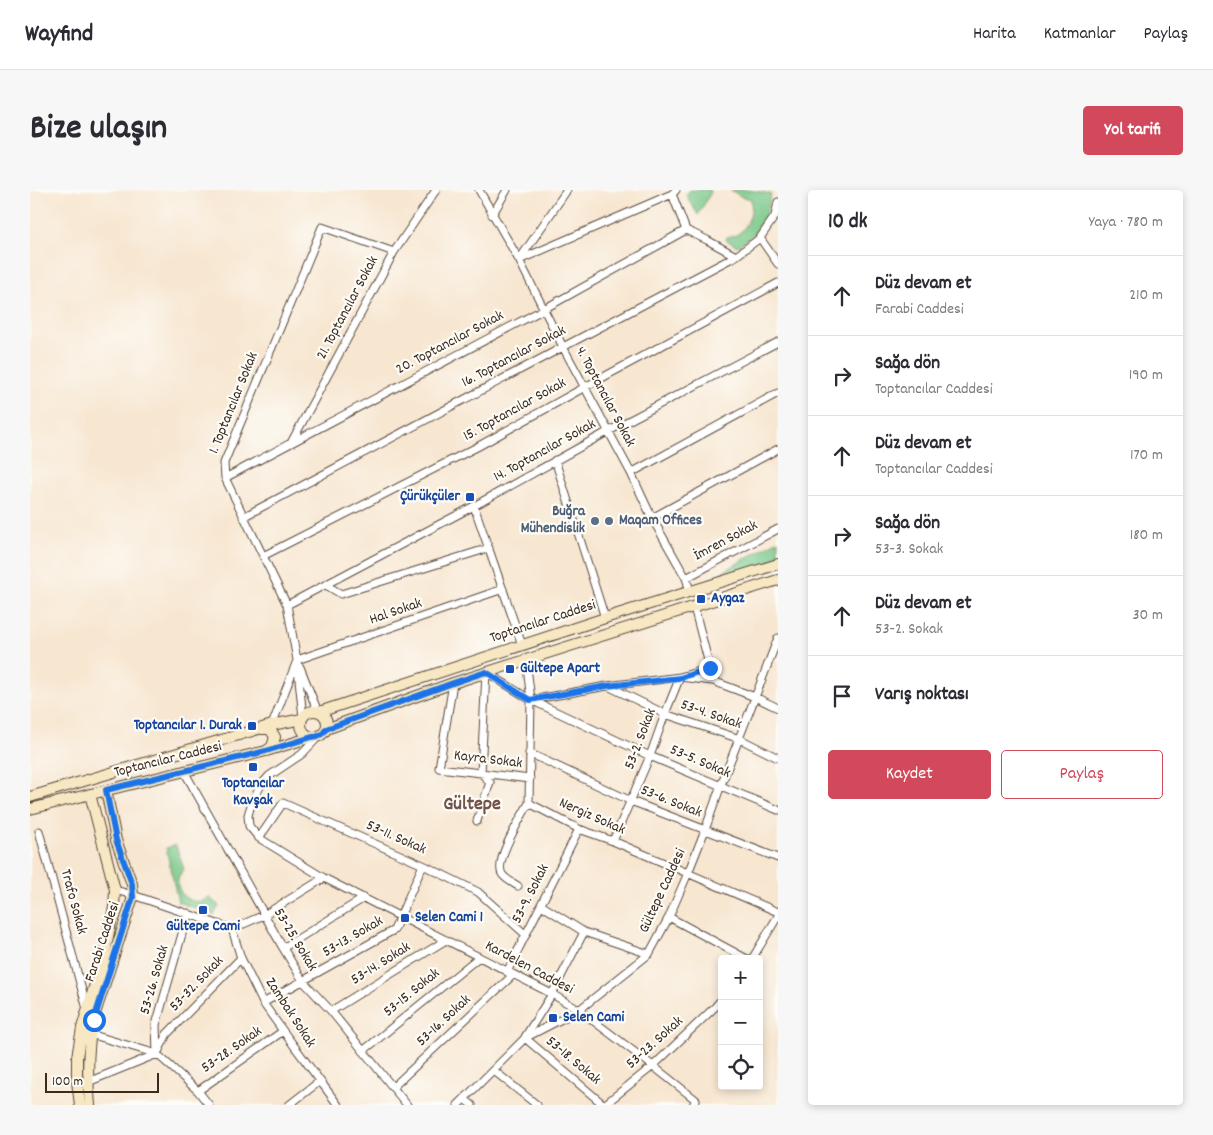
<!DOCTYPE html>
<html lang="tr">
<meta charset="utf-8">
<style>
:root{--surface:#fff;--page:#f7f7f7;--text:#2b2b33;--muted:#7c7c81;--line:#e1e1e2;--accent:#d1495b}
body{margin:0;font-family:Dekko,sans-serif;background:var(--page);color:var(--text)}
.controls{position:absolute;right:15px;bottom:15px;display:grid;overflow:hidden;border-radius:5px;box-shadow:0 2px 8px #0003}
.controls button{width:45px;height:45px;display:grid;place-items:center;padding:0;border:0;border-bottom:1px solid var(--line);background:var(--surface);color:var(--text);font:25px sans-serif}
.scale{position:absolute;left:15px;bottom:12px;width:114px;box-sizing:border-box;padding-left:5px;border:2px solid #3b2a1e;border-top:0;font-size:14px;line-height:18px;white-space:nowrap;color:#3b2a1e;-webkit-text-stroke:4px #fdfcf7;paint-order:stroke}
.stop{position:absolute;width:15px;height:15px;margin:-11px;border:4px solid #1a73e8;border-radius:50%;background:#fff}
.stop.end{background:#1a73e8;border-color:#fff;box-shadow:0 1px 5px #0008}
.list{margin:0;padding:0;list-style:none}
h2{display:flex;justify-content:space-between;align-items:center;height:65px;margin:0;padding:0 20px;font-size:21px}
h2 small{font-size:16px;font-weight:400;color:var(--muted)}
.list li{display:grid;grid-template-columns:32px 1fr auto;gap:15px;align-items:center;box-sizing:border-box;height:80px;padding:0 20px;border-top:1px solid var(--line)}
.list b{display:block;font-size:19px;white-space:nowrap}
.list p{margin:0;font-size:16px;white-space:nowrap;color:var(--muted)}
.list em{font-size:16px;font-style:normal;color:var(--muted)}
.actions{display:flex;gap:10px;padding:15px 20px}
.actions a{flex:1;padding:11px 0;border:1px solid var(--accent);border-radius:5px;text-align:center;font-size:18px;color:var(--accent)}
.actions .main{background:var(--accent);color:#fff}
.icon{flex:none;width:28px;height:28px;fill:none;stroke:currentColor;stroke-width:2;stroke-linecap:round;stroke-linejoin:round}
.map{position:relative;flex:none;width:748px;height:915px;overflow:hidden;border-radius:5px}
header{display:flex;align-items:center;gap:30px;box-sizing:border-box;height:70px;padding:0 25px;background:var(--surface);border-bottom:1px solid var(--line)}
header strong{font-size:24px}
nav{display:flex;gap:28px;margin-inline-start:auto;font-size:18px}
.intro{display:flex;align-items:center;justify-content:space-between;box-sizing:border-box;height:120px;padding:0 30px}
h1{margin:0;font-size:35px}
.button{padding:12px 22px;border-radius:5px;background:var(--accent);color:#fff;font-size:18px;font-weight:700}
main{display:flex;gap:30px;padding:0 30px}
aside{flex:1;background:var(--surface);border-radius:5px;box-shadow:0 2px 8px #0003}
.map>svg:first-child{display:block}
.green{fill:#78c787;stroke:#5a7852}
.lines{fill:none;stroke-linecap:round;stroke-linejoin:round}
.street-casing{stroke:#574639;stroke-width:9}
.secondary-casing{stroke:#574639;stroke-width:12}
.street{stroke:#fff;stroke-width:7}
.secondary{stroke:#f7e8c3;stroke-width:10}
.route{stroke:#1a73e8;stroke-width:6}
.transit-dot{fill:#1a4fb4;stroke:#fdfcf7;stroke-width:2}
.service-dot{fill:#5c6f8a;stroke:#fdfcf7;stroke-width:2}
.labels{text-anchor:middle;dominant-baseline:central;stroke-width:4.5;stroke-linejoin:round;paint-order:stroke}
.street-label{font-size:15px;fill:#3b2a1e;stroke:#fdfcf7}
.transit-label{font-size:15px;font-weight:bold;fill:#164399;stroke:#fdfcf7;text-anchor:start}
.service-label{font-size:15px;font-weight:bold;fill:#4e5e75;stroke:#fdfcf7;text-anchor:end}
.district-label{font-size:20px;font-weight:bold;fill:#72544b;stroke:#fdfcf7}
</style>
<header>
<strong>Wayfind</strong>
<nav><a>Harita</a><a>Katmanlar</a><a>Paylaş</a></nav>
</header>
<div class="intro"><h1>Bize ulaşın</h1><a class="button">Yol tarifi</a></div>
<main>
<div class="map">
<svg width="748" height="915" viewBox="0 0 748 915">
<rect width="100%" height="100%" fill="#fdfcf7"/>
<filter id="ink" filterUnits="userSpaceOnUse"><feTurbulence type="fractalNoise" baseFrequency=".02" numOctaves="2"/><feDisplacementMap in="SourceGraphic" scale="10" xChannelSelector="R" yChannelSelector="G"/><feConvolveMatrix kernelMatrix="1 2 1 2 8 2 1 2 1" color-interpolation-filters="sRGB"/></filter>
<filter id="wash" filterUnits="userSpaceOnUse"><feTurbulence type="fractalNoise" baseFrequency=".0096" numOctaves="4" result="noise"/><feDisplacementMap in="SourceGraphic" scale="20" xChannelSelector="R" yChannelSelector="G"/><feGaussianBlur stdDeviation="1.12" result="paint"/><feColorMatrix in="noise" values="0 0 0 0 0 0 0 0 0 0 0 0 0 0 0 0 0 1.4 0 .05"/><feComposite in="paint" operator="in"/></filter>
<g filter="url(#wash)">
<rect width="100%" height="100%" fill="#f7e6d0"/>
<path class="green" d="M660,0H680V4L668,25L656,5Z
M700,0H719L741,4C739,12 738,20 735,28C731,40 718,49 707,56L696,50L697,47C701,46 706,46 709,43C719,36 723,20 721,9L712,7Z
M748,350V370L675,392Z
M146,655L154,679C152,682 148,686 148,690C146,707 167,718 179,707L189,716L184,725L148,712L136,658Z"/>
</g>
<g filter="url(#ink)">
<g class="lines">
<g class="street-casing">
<path id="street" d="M449,0L489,70L533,157L601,283L622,328L656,388L660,401
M642,4L656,40L677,50L706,66
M462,25L477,0
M730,48L748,74
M489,70L642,4L646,0
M489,70L537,0
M261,253L364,62L406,0
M525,270L575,428
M601,283L748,203
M195,288L514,119L656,40
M444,316L492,455
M213,327L533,157L706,66L730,48L745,26L748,12
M622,328L748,259
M233,366L447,257L555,197L748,93
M656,388L748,339
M296,395L311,404L459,358
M257,415L444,316L579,241L748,152
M496,469L501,510L499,613L549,639L583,651L748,722
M267,470L473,399
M270,477L288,522
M423,493L409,578L500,589
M578,496L635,524L710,549L748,568
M501,510L620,566L748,620
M273,528L267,470L257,415L195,288L194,273L292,37L364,62
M242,535L266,473
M289,546L272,564L239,586L231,595L222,612L218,625L219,636L229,648L294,688
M499,563L601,611L748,668
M154,581L253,758L273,791L301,821L377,915
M447,631L460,592L451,583L456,482L501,510L577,496L650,487L683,491L725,507L748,518
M9,641L57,819
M229,648L253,613L393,675L448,702L496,745
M583,651L620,566L635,524L650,487L680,478L664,417
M488,696C483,693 475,689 472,684C464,670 492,626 499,613
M85,700L103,705L202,739L234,725L294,688L522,804L549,820L623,876L666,910L663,915
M511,715L554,742L619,764
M639,727L717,769
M202,739L211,768L233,813L253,841L308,915
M253,758L334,708
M722,769L748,726
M477,782L549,639
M233,813L364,740L393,675
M301,821L416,750
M60,844L127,864L168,901L179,915
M495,847L522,804L554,742
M495,848L574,915
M333,861L449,767
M127,864L126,835L158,723
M463,880L507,915
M58,892L127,864L137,844L211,768
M363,897L483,785
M168,901L253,841
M434,909L442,915
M259,915L290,891
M428,915L495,848L549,820L619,764L639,727L658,683L675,640L691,595L748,448
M574,915L623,876L685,817L692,809"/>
</g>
<g class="secondary-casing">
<path id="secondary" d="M271 534a13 13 0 1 1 26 0a13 13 0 1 1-26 0Z
M289,522L575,428L748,374
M231,539H240L245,547L242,557L236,561
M296,539L423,493L748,390
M0,607L242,535L272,529
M0,619L236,561L282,547
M50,915L47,891V867L52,838L76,757L84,717L85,700L60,604
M60,915C57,886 57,859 63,830L103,707L102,694L86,650L76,600"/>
</g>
<use href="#street" class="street"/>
<use href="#secondary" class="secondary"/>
</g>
</g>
<g class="lines" filter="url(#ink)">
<path class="route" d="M64,830L103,707L102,694L86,650L76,600L236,561L282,547C288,547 293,545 296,539L423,493L456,482L500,510L577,496L650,488L680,478"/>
</g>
<g class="transit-dot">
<rect x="435" y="302" width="10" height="10" rx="2.5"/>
<rect x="666" y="404" width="10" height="10" rx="2.5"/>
<rect x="475" y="474" width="10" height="10" rx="2.5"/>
<rect x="217" y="531" width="10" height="10" rx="2.5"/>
<rect x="218" y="572" width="10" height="10" rx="2.5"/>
<rect x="168" y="715" width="10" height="10" rx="2.5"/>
<rect x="370" y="723" width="10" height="10" rx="2.5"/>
<rect x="518" y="823" width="10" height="10" rx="2.5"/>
</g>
<g class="service-dot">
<circle cx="565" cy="331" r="5"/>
<circle cx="579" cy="331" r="5"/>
</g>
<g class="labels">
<g class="street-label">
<text transform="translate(318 118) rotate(-62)">21. Toptancılar Sokak</text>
<text transform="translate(420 153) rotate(-28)">20. Toptancılar Sokak</text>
<text transform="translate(484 167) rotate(-28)">16. Toptancılar Sokak</text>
<text transform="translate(575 207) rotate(62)">4. Toptancılar Sokak</text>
<text transform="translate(204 213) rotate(-68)">1. Toptancılar Sokak</text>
<text transform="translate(485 220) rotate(-29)">15. Toptancılar Sokak</text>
<text transform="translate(515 261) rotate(-29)">14. Toptancılar Sokak</text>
<text transform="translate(696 351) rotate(-28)">İmren Sokak</text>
<text transform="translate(366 422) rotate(-19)">Hal Sokak</text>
<text transform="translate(513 432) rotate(-18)">Toptancılar Caddesi</text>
<text transform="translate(681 525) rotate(19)">53-4. Sokak</text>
<text transform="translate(611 549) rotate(-69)">53-2. Sokak</text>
<text transform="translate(138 570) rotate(-14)">Toptancılar Caddesi</text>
<text transform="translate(458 570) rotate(7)">Kayra Sokak</text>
<text transform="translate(670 572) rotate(23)">53-5. Sokak</text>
<text transform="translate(641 612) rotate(22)">53-6. Sokak</text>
<text transform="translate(562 627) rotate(24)">Nergiz Sokak</text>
<text transform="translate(366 648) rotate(24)">53-11. Sokak</text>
<text transform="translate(633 701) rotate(-65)">Gültepe Caddesi</text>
<text transform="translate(501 704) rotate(-63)">53-9. Sokak</text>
<text transform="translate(43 712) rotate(75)">Trafo Sokak</text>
<text transform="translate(323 747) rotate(-30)">53-13. Sokak</text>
<text transform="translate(265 750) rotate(59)">53-25. Sokak</text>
<text transform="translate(73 752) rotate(-72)">Farabi Caddesi</text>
<text transform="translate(351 774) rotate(-32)">53-14. Sokak</text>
<text transform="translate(499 778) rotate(28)">Kardelen Caddesi</text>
<text transform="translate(125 790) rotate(-74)">53-26. Sokak</text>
<text transform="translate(167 794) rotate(-46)">53-32. Sokak</text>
<text transform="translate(382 803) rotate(-39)">53-15. Sokak</text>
<text transform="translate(260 823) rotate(57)">Zambak Sokak</text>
<text transform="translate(414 831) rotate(-43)">53-16. Sokak</text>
<text transform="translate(625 853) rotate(-42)">53-23. Sokak</text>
<text transform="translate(202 860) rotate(-35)">53-28. Sokak</text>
<text transform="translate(543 871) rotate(40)">53-18. Sokak</text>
</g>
<g class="transit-label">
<text x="430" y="307" text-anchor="end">Çürükçüler</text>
<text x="681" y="409">Aygaz</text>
<text x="490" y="479">Gültepe Apart</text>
<text x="212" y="536" text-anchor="end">Toptancılar 1. Durak</text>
<text x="223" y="594" text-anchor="middle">Toptancılar<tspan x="223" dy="17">Kavşak</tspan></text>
<text x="385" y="728">Selen Cami 1</text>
<text x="173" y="737" text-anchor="middle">Gültepe Cami</text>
<text x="533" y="828">Selen Cami</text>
</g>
<g class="service-label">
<text x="555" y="322">Buğra<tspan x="555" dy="17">Mühendislik</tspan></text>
<text x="589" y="331" text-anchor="start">Maqam Offices</text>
</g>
<g class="district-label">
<text x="442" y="615">Gültepe</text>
</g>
</g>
</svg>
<div class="controls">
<button>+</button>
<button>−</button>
<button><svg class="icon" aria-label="locate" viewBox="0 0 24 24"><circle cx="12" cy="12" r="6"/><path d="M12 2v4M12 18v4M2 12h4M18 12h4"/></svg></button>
</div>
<div class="scale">100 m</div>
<div class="stop" style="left:64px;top:830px"></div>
<div class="stop end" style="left:680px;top:478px"></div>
</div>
<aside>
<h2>10 dk<small>Yaya · 780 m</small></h2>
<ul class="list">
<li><svg class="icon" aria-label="ahead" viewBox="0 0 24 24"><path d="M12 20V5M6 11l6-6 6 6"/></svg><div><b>Düz devam et</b><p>Farabi Caddesi</p></div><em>210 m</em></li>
<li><svg class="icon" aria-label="right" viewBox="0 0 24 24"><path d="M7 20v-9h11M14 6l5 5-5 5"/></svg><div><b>Sağa dön</b><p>Toptancılar Caddesi</p></div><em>190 m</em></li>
<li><svg class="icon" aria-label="ahead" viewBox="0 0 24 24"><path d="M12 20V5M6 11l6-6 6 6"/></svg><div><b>Düz devam et</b><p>Toptancılar Caddesi</p></div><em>170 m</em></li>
<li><svg class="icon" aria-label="right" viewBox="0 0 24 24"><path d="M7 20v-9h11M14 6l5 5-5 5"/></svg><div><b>Sağa dön</b><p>53-3. Sokak</p></div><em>180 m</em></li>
<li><svg class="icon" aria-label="ahead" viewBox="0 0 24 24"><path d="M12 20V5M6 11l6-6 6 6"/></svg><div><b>Düz devam et</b><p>53-2. Sokak</p></div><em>30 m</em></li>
<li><svg class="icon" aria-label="arrive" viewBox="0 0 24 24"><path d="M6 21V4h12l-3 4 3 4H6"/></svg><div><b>Varış noktası</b></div></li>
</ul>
<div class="actions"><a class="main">Kaydet</a><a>Paylaş</a></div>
</aside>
</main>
